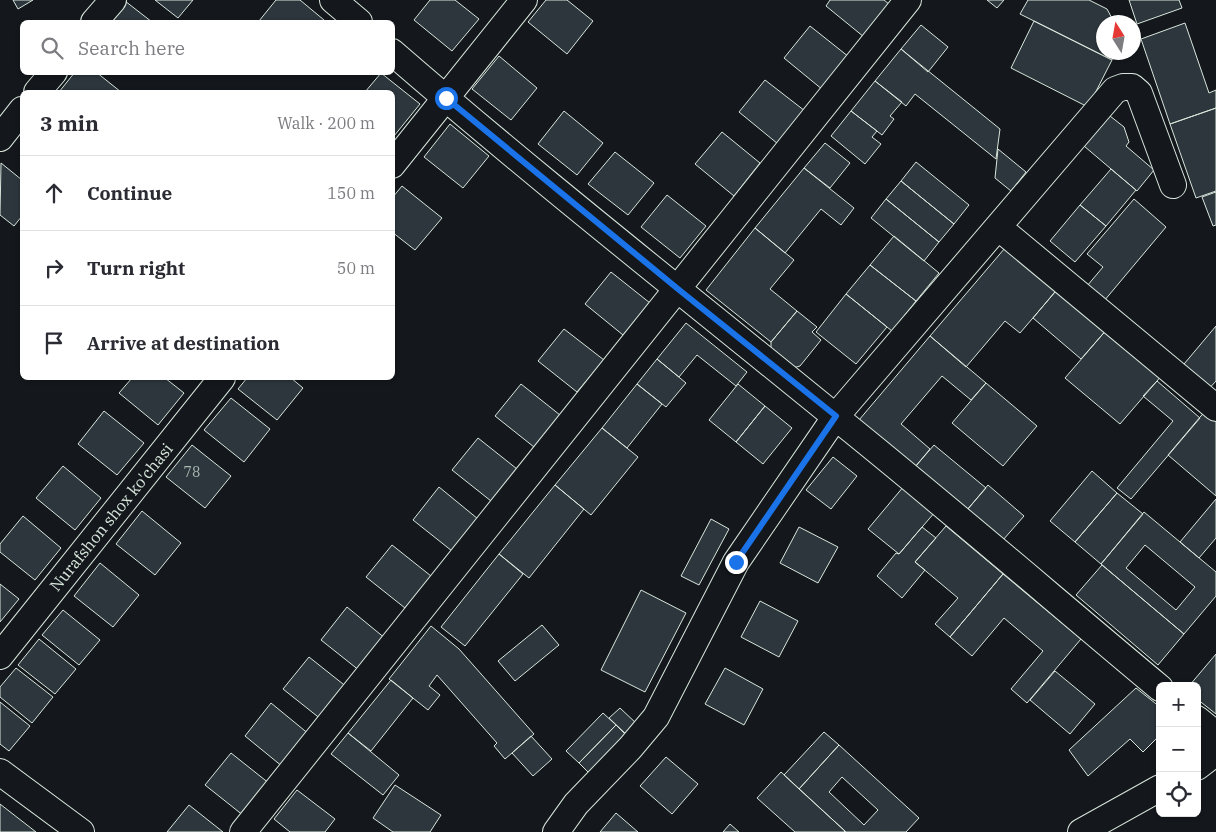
<!DOCTYPE html>
<meta charset="utf-8">
<style>
:root{--surface:#fff;--page:#f7f7f7;--text:#2b2b33;--muted:#7c7c81;--line:#e1e1e2}
body{margin:0;font-family:"IBM Plex Serif",serif;background:var(--page);color:var(--text)}
.controls{position:absolute;right:15px;bottom:15px;display:grid;overflow:hidden;border-radius:8px;box-shadow:0 1px 4px #0004}
.controls button{width:45px;height:45px;display:grid;place-items:center;padding:0;border:0;border-bottom:1px solid var(--line);background:var(--surface);color:var(--text);font:25px sans-serif}
.compass{position:absolute;left:1096px;top:15px;width:45px;height:45px;border-radius:50%;background:var(--surface);box-shadow:0 1px 4px #0004;rotate:349deg}
.stop{position:absolute;width:15px;height:15px;margin:-11px;border:4px solid #1a73e8;border-radius:50%;background:#fff}
.stop.end{background:#1a73e8;border-color:#fff;box-shadow:0 1px 5px #0008}
.list{margin:0;padding:0;list-style:none}
h2{display:flex;justify-content:space-between;align-items:center;height:65px;margin:0;padding:0 20px;font-size:21px}
h2 small{font-size:16px;font-weight:400;color:var(--muted)}
.list li{display:grid;grid-template-columns:32px 1fr auto;gap:15px;align-items:center;box-sizing:border-box;height:75px;padding:0 20px;border-top:1px solid var(--line)}
.list b{display:block;font-size:19px;white-space:nowrap}
.list em{font-size:16px;font-style:normal;color:var(--muted)}
.icon{flex:none;width:28px;height:28px;fill:none;stroke:currentColor;stroke-width:2;stroke-linecap:round;stroke-linejoin:round}
.map{position:relative;flex:none;width:1216px;height:832px;overflow:hidden}
.search{position:absolute;background:var(--surface);box-shadow:0 1px 4px #0004;left:20px;top:20px;width:375px;height:55px;display:flex;align-items:center;gap:12px;box-sizing:border-box;padding:0 18px;border-radius:8px;color:var(--muted);font-size:19px}
.panel{position:absolute;background:var(--surface);box-shadow:0 1px 4px #0004;left:20px;top:90px;width:375px;height:290px;border-radius:8px}
.map>svg:first-child{display:block}
.building{fill:#2c363c;stroke:#d8e6dc;fill-rule:evenodd}
.lines{fill:none;stroke-linecap:round;stroke-linejoin:round}
.minor-casing{stroke:#d8e6dc;stroke-width:28}
.minor{stroke:#14181c;stroke-width:26}
.route{stroke:#1a73e8;stroke-width:6}
.labels{text-anchor:middle;dominant-baseline:central;stroke-width:4;stroke-linejoin:round;paint-order:stroke}
.number-label{font-size:14px;fill:#adbab4}
.street-label{font-size:16px;fill:#d8e6dc;stroke:#14181c}
</style>
<div class="map">
<svg width="1216" height="832" viewBox="0 0 1216 832">
<rect width="100%" height="100%" fill="#14181c"/>
<path class="building" d="M13,0H33L18,9Z
M155,0H193L178,18Z
M276,0H300L324,20L322,22H261L259,21Z
M430,0H455L479,19L452,51L414,20Z
M546,0H567L593,21L567,54L528,22Z
M830,0H884L890,5L864,37L826,6Z
M987,0H1004L997,8Z
M1028,0H1089L1107,9L1114,22H1104V52H1115L1112,60L1020,14Z
M1129,0H1179L1182,8L1137,24Z
M125,1L152,22H108Z
M1034,21L1112,60L1088,107L1011,68Z
M1185,23L1209,93L1216,90V108L1170,124L1141,39Z
M921,25L948,47L928,72L901,49Z
M810,26L849,57L823,90L784,58Z
M901,49L1000,129L996,159L915,94L906,106L875,81Z
M499,56L537,88L511,120L472,89Z
M75,72H96L121,92H59Z
M381,73L420,104L394,136L392,92H365Z
M765,80L805,111L778,144L739,112Z
M875,81L902,102L890,116L894,119L882,135L851,111Z
M1216,108V191L1196,198L1170,124Z
M564,111L603,143L577,175L538,144Z
M851,111L877,131L872,137L881,144L865,164L831,136Z
M1110,116L1124,127L1129,142L1126,146L1154,170L1137,191L1084,146Z
M450,124L489,156L463,188L424,157Z
M722,132L760,163L734,196L695,164Z
M825,143L850,163L830,188L804,168Z
M998,149L1026,172L1011,191L995,178Z
M615,152L654,183L628,215L588,184Z
M916,162L969,205L954,224L901,181Z
M1,163L22,180V216L14,226L0,215Z
M804,168L854,208L841,225L821,209L785,253L755,228Z
M1111,169L1136,190L1106,226L1080,205Z
M901,181L954,224L939,242L886,199Z
M402,186L442,218L415,250L392,232V198Z
M1216,192V225L1213,226L1202,197Z
M667,195L706,226L680,258L641,227Z
M886,199L939,242L924,261L871,218Z
M1134,199L1166,227L1104,301L1087,286L1103,267L1087,254Z
M1080,205L1106,226L1075,262L1050,241Z
M755,228L794,260L770,289L797,311L771,342L706,290Z
M894,236L939,273L916,301L870,265Z
M1005,248L1056,291L1020,333L1005,321L966,367L930,336Z
M870,265L916,301L892,331L846,294Z
M611,272L650,303L623,335L585,304Z
M1059,287L1108,328L1081,359L1033,318Z
M846,294L887,327L856,364L816,332Z
M797,311L817,327L812,332L821,340L800,366L793,368L771,350V342Z
M686,323L747,372L736,386L697,355L679,377L657,359Z
M1216,326V381L1206,392L1179,370Z
M1108,328L1163,374L1120,424L1065,378Z
M564,329L604,360L577,392L538,361Z
M930,336L986,383L971,400L942,376L901,424L930,449L915,467L859,420Z
M657,359L686,383L666,407L637,384Z
M132,378H165L184,393L158,425L119,393Z
M247,378H291L303,388L277,420L238,389Z
M1157,381L1200,418L1131,499L1117,488L1173,421L1143,396Z
M986,383L1037,426L1003,466L952,423Z
M521,384L560,415L534,447L495,416Z
M637,384L662,404L627,448L602,428Z
M738,384L765,406L736,442L709,420Z
M231,398L270,429L244,462L204,430Z
M765,406L792,428L763,464L736,442Z
M1206,410L1216,418V496L1168,455Z
M104,411L144,443L117,475L78,444Z
M602,428L638,457L591,515L555,485Z
M478,438L517,469L491,501L452,470Z
M192,445L231,476L205,508L166,477Z
M934,445L986,488L967,510L915,467Z
M833,457L857,476L831,509L806,490Z
M63,466L101,498L75,530L36,498Z
M1092,471L1117,493L1075,542L1050,521Z
M555,485L584,509L529,578L499,554Z
M988,485L1024,516L1003,540L967,510Z
M904,486L935,512L899,554L868,529Z
M439,487L478,519L452,551L413,520Z
M1117,493L1143,514L1101,564L1075,542Z
M1216,499V538L1199,558L1180,542Z
M142,511L181,543L155,575L116,544Z
M1144,512L1216,572V596L1184,634L1101,564ZM1145,545L1195,587L1176,610L1126,568Z
M23,516L61,548L35,580L0,552V544Z
M711,519L729,529L699,585L681,576Z
M946,526L1003,574L950,637L935,624L958,598L915,562Z
M799,527L838,547L818,583L780,563Z
M922,527L936,538L915,562L925,570L902,598L877,576L896,553L899,554Z
M392,545L431,576L405,608L366,577Z
M499,554L523,574L465,646L441,627Z
M100,563L139,595L113,627L74,596Z
M1102,565L1184,634L1158,665L1076,595Z
M1003,574L1081,639L1027,703L1011,689L1043,651L1004,618L972,656L950,637Z
M0,584L19,599L0,622Z
M641,590L686,613L645,692L601,670Z
M760,601L798,621L779,657L741,637Z
M347,607L386,639L360,671L321,640Z
M63,610L100,640L79,665L42,635Z
M542,625L559,645L515,681L498,661Z
M431,626L459,649L534,734L505,759L494,746L497,743L437,675L429,686L440,695L428,710L389,679Z
M39,639L76,669L55,694L18,665Z
M1216,654V714L1197,699V686H1189Z
M309,657L348,688L322,720L283,689Z
M16,668L53,697L32,723L0,697V687Z
M725,668L763,689L744,725L705,704Z
M1055,671L1095,704L1070,734L1030,700Z
M391,680L413,698L371,751L348,733Z
M1136,688L1160,707V735L1143,752L1130,739L1088,776L1069,750Z
M0,702L30,726L9,751L0,744Z
M271,703L310,735L283,767L245,736Z
M620,708L637,724L627,735L609,718Z
M603,713L616,725L579,763L566,751Z
M616,725L628,737L591,775L579,763Z
M824,732L839,745L799,789L784,775Z
M348,733L399,775L383,795L331,754Z
M531,736L552,759L533,776L512,753Z
M839,745L919,818L906,832H846L799,789ZM842,777L878,810L864,825L829,792Z
M231,753L270,784L244,816L205,785Z
M666,757L698,784L672,814L640,786Z
M781,772L845,831L844,832H795L757,798Z
M395,785L441,815L430,832H393L373,818Z
M297,790L335,819L325,832H290L274,819Z
M0,804L36,832H0Z
M189,805L223,832H167Z
M616,813L638,832H600Z
M730,824L739,832H723Z"/>
<g class="lines">
<g class="minor-casing">
<path id="minor" d="M333,0L359,22
M94,22L113,0
M392,52C536,177 686,295 833,415C944,504 1051,597 1160,688
M37,92L54,72
M0,138L22,110
M392,165L524,0
M998,227L1216,408
M0,656L222,378
M1197,719L1213,732L1214,740L1210,757L1197,767
M0,772L81,832
M243,832L908,0
M556,832L576,804L630,748L656,717L736,562L836,416L1115,90L1123,87H1132L1139,93L1173,185
M1081,832L1160,788"/>
</g>
<use href="#minor" class="minor"/>
</g>
<g class="lines">
<path class="route" d="M446,98L678,289L836,416L736,562"/>
</g>
<g class="labels">
<g class="number-label">
<text x="192" y="472">78</text>
</g>
<g class="street-label">
<text transform="translate(111 517) rotate(-51)">Nurafshon shox ko'chasi</text>
</g>
</g>
</svg>
<div class="controls">
<button>+</button>
<button>−</button>
<button><svg class="icon" aria-label="locate" viewBox="0 0 24 24"><circle cx="12" cy="12" r="6"/><path d="M12 2v4M12 18v4M2 12h4M18 12h4"/></svg></button>
</div>
<svg class="compass" viewBox="-18 -18 36 36"><path d="M0-13l5 13h-10z" fill="#e53935"/><path d="M0 13l5-13h-10z" fill="#7c7c81"/></svg>
<div class="stop" style="left:446px;top:98px"></div>
<div class="stop end" style="left:736px;top:562px"></div>
<div class="search"><svg class="icon" aria-label="search" viewBox="0 0 24 24"><circle cx="10" cy="10" r="6"/><path d="M15 15l6 6"/></svg>Search here</div>
<section class="panel">
<h2>3 min<small>Walk · 200 m</small></h2>
<ul class="list">
<li><svg class="icon" aria-label="ahead" viewBox="0 0 24 24"><path d="M12 20V5M6 11l6-6 6 6"/></svg><div><b>Continue</b></div><em>150 m</em></li>
<li><svg class="icon" aria-label="right" viewBox="0 0 24 24"><path d="M7 20v-9h11M14 6l5 5-5 5"/></svg><div><b>Turn right</b></div><em>50 m</em></li>
<li><svg class="icon" aria-label="arrive" viewBox="0 0 24 24"><path d="M6 21V4h12l-3 4 3 4H6"/></svg><div><b>Arrive at destination</b></div></li>
</ul>
</section>
</div>
